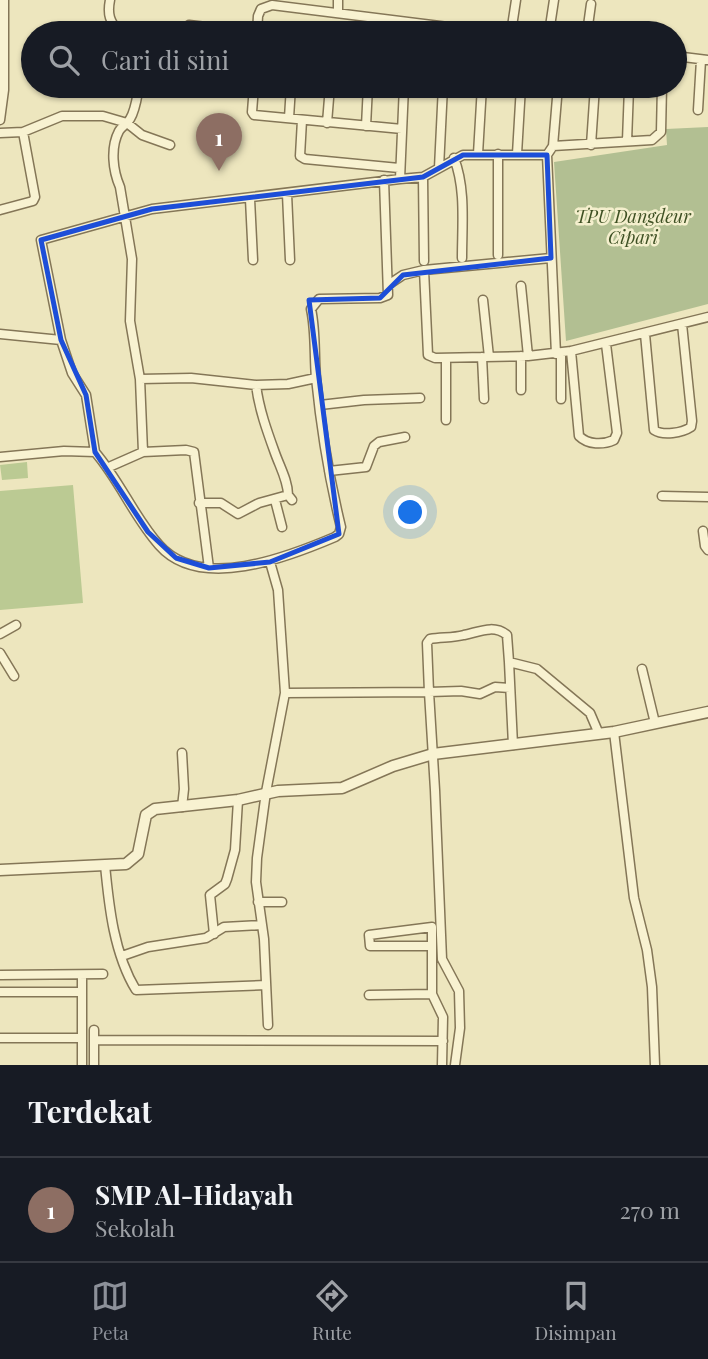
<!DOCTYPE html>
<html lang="id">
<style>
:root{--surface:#171b24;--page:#242831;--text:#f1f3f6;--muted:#9ea1a6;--line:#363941;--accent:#8c9099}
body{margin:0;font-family:"Playfair Display",serif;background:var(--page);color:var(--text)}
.you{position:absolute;left:411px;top:513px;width:24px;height:24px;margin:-18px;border:5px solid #fff;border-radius:50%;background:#1a73e8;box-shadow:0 0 0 10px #1a73e833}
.badge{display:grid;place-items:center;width:46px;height:46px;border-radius:50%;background:var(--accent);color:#fff;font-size:23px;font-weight:700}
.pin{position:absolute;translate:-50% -58px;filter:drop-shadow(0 2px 4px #0008)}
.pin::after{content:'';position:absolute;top:37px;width:24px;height:21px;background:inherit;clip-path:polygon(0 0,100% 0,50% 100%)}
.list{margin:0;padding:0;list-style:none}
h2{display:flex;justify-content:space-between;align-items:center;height:91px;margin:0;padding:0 28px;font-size:30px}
h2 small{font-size:23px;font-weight:400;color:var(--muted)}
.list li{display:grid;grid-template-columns:46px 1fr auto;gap:21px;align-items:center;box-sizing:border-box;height:105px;padding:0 28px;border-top:2px solid var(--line)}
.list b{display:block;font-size:26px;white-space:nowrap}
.list p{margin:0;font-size:23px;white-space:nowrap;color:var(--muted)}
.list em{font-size:23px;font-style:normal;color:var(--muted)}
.icon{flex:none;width:38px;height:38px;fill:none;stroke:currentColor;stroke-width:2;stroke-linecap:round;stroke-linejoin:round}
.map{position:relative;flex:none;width:708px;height:1065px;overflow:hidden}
.search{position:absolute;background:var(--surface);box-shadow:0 2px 5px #0004;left:21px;right:21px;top:21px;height:77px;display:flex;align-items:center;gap:18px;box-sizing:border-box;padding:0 24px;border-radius:38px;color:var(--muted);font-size:26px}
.sheet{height:196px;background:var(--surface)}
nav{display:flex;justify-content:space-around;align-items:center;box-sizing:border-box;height:98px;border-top:2px solid var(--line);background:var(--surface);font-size:19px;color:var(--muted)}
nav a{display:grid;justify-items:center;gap:4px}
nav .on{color:var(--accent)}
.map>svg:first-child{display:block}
.green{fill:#bbca93}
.cemetery{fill:#b2bf92}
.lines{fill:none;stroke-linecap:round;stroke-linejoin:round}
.minor-casing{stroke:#847657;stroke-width:11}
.tertiary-casing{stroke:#847657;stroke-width:13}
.minor{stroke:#f8f2d1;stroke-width:8}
.tertiary{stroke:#f8f2d1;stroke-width:10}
.marked{fill:none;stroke:#1d4ed8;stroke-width:5;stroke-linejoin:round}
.labels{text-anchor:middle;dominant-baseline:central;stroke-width:5;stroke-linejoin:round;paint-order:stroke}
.park-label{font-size:18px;font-style:italic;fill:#3e5023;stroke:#f4efcd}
</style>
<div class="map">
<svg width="708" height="1065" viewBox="0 0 708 1065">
<rect width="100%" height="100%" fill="#ede6be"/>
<path class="green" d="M27,462L28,478L2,480L0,465Z
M73,485L83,603L0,610V491Z"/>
<path class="cemetery" d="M708,127V304L566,341L554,162L667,145L666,129Z"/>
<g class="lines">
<g class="minor-casing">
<path id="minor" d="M110,0C107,15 110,21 119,33
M338,13V0
M189,25L257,33
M257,33L258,16L261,9L272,5L496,33
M511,33L516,0
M549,33L554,0
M587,33L591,4
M675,56L708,60
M254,86L252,112L254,115L402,129
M404,86L400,179L423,177L463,155H547
M612,86L662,91
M698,110L701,60
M289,118L291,86
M0,120L4,90V0
M302,120L300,156L305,159L399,168
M327,123L330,86
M366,126L368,86
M0,133L23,132L62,116H103L127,123L142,135L170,145
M627,141L629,88
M591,145L595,86
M553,146L558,86
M478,154L482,86
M498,154V255
M517,154L521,86
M454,158C466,189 462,225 462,258
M439,168L443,86
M423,177L424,261
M287,194L290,260
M250,199L253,260
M0,210L33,201L35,197L23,132
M424,270L428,355L435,358L528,356L571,351L708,317
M388,285L403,275L424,270L551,258
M521,286L528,356
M483,300L489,357
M0,334L61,340
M645,334L654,430C663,436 682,433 691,427L692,421L682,324
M571,351L579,436C588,445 603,445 614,440L617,433L606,344
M561,353V399
M556,354L547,155L553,146L652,140L661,132L662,86
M482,357L484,399
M446,358V420
M140,379L191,378L256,385L288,384L316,378
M256,385C259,409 267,431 275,453C280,467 288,481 288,495L292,500
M521,390V356
M320,405L364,400L420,398
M95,452L86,395L72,373L61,340L41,240L152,209L400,179
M143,452L186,450L194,452L209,568
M0,457L64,451L95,452C120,481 134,517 159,545C200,592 288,557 335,537L339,534L341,527C329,478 321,428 316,378C314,355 316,332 311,309L319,299L380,298L388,295L384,180
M109,467L143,452L140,379L130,321L132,259L120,187C113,171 110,148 119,131C122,126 127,124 130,119C136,109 137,96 139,86
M329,471L366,467L374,446L379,442L405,437
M662,496L708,497
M275,500L282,527
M199,503H221L238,514L259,503L288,495
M703,531L705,546L708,550
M0,634L16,625
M0,653L14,676
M509,662L507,635C493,624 479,632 464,635C453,638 441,637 430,639L427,643L429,692L461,691L480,694L495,687L510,688
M642,669L655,723
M285,693L429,692L435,790L442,959L459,991L460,1028L455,1065
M614,732L634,898L647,950L652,987L655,1065
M513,745L509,662L537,669L590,713L599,734
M182,753L184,789L182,807
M105,865C109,907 114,954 136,990L266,985
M258,902H282
M214,934L210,895L225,884L227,879L235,850L238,800
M432,946H370L369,935L432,927V994L443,1017L442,1065
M122,956L148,947L206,938L224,927L262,925
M0,975L103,974
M82,975V1065
M0,992H82
M369,995L432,994
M268,1025L264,939L256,882L257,858L266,792L285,693L278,590L270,562
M0,1038H82
M94,1040L443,1041
M94,1065V1030"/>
</g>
<g class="tertiary-casing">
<path id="tertiary" d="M0,870L126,864L138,854L146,815L155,809L238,800L278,791L342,788L393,766L433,754L614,732L708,712"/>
</g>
<use href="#minor" class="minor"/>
<use href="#tertiary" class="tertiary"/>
</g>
<path class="marked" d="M463,155H547L551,258L403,275L380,298L309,300L339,534L270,562L209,568L176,558L148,532L95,452L86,395L61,340L41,240L152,209L423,177Z"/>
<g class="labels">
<g class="park-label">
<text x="633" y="216">TPU Dangdeur<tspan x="633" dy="21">Cipari</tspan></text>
</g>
</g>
</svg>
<div class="you"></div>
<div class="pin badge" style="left:219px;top:171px;background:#8d6e63">1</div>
<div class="search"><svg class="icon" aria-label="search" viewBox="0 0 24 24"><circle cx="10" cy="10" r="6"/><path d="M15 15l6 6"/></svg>Cari di sini</div>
</div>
<section class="sheet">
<h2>Terdekat<small></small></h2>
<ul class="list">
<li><span class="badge" style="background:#8d6e63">1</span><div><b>SMP Al-Hidayah</b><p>Sekolah</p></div><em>270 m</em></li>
</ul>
</section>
<nav>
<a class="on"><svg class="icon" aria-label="map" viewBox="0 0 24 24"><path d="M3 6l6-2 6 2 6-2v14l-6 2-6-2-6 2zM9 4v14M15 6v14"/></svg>Peta</a>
<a><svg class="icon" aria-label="directions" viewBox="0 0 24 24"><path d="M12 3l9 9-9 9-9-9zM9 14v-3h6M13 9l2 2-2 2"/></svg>Rute</a>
<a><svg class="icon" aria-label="saved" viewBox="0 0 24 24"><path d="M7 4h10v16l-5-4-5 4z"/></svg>Disimpan</a>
</nav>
